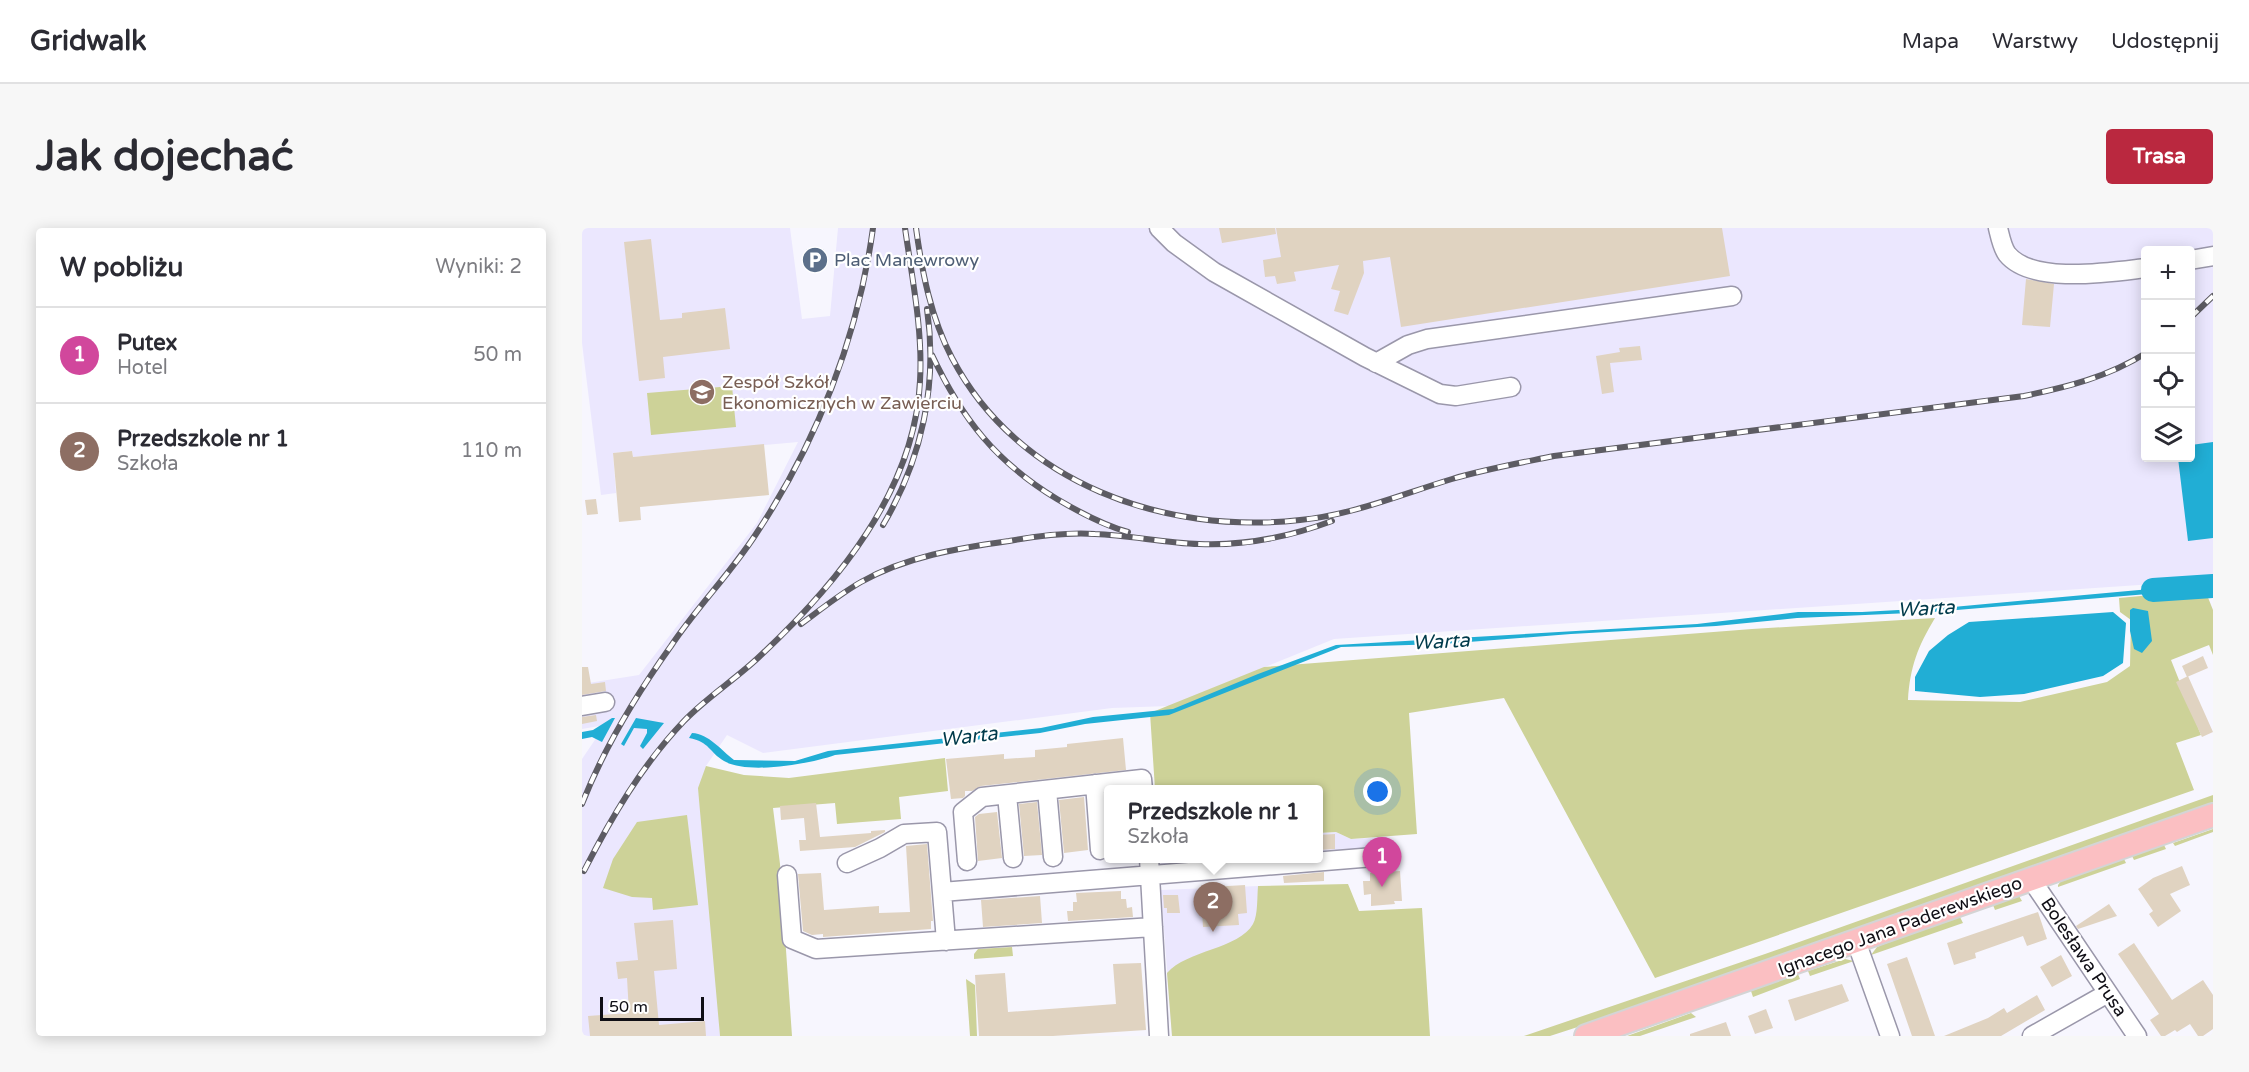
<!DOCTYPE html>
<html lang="pl">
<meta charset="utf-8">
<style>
:root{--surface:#fff;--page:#f7f7f7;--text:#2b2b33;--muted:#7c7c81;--line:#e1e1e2;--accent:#ba283f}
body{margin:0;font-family:"Varela Round",sans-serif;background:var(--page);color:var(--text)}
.controls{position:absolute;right:18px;top:18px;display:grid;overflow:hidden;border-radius:6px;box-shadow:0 3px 15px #0003}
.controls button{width:54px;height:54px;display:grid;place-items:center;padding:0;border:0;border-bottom:2px solid var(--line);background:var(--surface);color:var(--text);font:30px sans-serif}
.scale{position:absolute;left:18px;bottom:15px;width:104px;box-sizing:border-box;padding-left:6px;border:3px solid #0f0e15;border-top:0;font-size:16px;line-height:21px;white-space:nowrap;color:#0f0e15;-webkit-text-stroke:4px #fff;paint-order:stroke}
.you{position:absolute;left:796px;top:564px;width:21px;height:21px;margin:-15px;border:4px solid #fff;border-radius:50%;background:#1a73e8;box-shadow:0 0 0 9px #1a73e833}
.badge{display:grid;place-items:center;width:39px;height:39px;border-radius:50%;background:var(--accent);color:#fff;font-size:20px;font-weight:700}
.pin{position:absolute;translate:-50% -50px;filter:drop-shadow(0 2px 3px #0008)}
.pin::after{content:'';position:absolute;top:32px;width:21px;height:18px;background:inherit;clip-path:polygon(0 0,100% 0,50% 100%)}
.popup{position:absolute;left:522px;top:557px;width:219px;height:78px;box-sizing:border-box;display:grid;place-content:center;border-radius:6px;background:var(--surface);filter:drop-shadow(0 2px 4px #0005);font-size:20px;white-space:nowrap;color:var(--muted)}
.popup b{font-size:22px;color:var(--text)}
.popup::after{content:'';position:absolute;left:50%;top:100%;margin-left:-12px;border:12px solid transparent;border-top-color:var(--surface)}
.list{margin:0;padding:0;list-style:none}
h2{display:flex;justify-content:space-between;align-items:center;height:78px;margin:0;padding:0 24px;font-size:26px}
h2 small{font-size:20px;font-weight:400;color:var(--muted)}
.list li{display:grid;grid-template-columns:39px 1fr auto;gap:18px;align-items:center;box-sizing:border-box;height:96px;padding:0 24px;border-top:2px solid var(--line)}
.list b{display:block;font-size:22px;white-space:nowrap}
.list p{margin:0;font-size:20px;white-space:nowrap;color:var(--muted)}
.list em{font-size:20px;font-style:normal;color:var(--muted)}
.icon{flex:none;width:33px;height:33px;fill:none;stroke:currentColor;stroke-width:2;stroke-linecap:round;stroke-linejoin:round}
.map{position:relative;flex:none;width:1631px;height:808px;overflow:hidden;border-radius:6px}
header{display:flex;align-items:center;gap:36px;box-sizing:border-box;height:84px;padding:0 30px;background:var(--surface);border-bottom:2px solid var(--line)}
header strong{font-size:28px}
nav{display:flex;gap:33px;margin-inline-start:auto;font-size:21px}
.intro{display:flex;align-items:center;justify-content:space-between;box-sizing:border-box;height:144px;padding:0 36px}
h1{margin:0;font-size:42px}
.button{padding:15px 27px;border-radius:6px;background:var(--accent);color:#fff;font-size:21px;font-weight:700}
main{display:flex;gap:36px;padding:0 36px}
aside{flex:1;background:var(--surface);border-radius:6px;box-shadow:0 3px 15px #0003}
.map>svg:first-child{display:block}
.built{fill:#ebe7fe;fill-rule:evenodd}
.green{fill:#cdd298}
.water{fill:#21aed5}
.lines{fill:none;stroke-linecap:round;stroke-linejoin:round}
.river{stroke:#21aed5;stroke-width:24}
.building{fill:#e0d3c1}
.minor-casing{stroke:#9a97aa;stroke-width:21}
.major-casing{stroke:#d4d4d5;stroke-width:26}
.minor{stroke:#fff;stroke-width:18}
.major{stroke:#fbbfc2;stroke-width:22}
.rail-casing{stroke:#5d5c63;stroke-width:6}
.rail{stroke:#fff;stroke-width:4;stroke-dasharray:11;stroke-linecap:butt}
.labels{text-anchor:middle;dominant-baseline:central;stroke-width:4.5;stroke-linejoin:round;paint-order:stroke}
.service-label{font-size:18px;fill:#4e5e75;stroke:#fff;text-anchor:start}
.education-label{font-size:18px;fill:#785e54;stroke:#fff;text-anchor:start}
.street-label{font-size:18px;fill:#0f0e15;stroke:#fff}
.water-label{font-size:20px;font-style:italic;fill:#003a4a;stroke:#fff}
</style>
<header>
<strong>Gridwalk</strong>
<nav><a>Mapa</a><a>Warstwy</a><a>Udostępnij</a></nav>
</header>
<div class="intro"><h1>Jak dojechać</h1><a class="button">Trasa</a></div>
<main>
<aside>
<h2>W pobliżu<small>Wyniki: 2</small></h2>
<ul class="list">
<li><span class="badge" style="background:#d1479c">1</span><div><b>Putex</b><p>Hotel</p></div><em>50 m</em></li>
<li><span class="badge" style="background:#8d6e63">2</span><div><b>Przedszkole nr 1</b><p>Szkoła</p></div><em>110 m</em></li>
</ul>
</aside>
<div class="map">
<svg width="1631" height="808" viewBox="0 0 1631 808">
<rect width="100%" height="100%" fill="#f7f6fe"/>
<path class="built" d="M0,0H208L220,91L248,88L256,0H1631V352L752,411L587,478L530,480L181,525L145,507L124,538L138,808H0V531L23,497L0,501V456L57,447L175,295L216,214L51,229L50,223L31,225L34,265L19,267L0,115ZM1564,22H1608V230H1564Z
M754,604L769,611L805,609L806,623L736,628V605Z
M578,630L712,631L580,642Z
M676,658L687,808H590L579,662Z"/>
<path class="green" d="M150,158L154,199L69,207L65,165Z
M1623,362L1631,382V427L1627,417L1589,432L1619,507L1594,515L1612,562L1073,750L922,470L827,485L835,606L769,611L754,604L736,605V562L573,561L568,485L682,439L1170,401L1353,390C1336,418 1328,439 1326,472L1438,474L1525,454L1548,438L1549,392L1538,384L1537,370Z
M363,530L366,563L317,569L319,591L255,596L253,575L191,580L198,636L210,808H138L117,572L116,560L124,538L162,547L207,550Z
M1631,567V574L1346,678L1008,795L968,808H942L1183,726Z
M105,587L116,677L71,682L70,670L50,669L21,660L31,631L55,594Z
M1631,601V604L1593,618L1591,615Z
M1582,617L1584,621L1552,632L1550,628Z
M1542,631L1544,635L1476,659V657L1479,653Z
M766,656L777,683L840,680L848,808H590L585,745C605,722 657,721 671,696C676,687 675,669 676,658Z
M1437,668L1440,673L1413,682L1411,677Z
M1378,689L1381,695L1289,727L1295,719L1302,716Z
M430,719L431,728L392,731V726L396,721Z
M1263,731L1272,733L1228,748L1226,743Z
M1216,746L1218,751L1171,769L1169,763Z
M384,751L393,757L395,808H388Z
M1109,785L1114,789L1058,808H1045Z"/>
<path class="water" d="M1631,214V310L1606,313L1596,230H1608L1609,217Z
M1601,358V363L1351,384L1215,390L1134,398L989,406L861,416L759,419L587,487L503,496L458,505L253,527C228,536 165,547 142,533C127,524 128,514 107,510L110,505C127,506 139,522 152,532L213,533L246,523L459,500L511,489L591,481L676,446L754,417L1115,396L1216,384H1280L1371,379Z
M1551,380L1566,383L1570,413L1560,425L1552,421L1548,403V382Z
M1531,384L1544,395L1541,435L1521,448L1442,466L1398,469L1333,463V449L1347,423L1366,407L1387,394Z
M30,490H33L20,514L10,509L0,511V504L11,502Z
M54,490L82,495L61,521L58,518L65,505V501L52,500L42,518L39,516Z"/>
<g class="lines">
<path class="river" d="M1571,362L1631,358"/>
</g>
<path class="building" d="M637,0H693L694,6L640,15Z
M694,0H1140L1148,48L819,99L808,29L781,33L782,45L766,87L752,83L758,63L749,61L757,37L712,44L714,53L695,56L693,48L683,49L681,32L699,29Z
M69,11L78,92L100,90V85L143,80L148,121L81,129L83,150L57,153L42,14Z
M1444,51L1472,56L1468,99L1440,97Z
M1058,118L1060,132L1028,135L1032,164L1020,166L1014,128L1038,124L1037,120Z
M182,216L187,267L58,279L59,292L37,294L31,225L50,223L51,229Z
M14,271L16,286L5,287L3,272Z
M1621,428L1626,440L1605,449L1600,438Z
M0,439H6L9,456L23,454L24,463L0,467Z
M1606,448L1631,504L1620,509L1594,454Z
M14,487L15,493L0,496V489Z
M541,510L544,542L399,558L390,563H383V568L381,570L369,571L364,531L422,526V531L453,529V522L485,519V516Z
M502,569L506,622L482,625L477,572Z
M455,574L460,627L442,628L437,576Z
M234,575L238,609L289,605V603L303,602V604L273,619L218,623L217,612H224L222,590L199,592L198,578Z
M415,584L420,630L396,633L393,589L397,586Z
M753,606V621L736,622V607Z
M345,616L351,693H349V701L241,709V706L230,707L221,703L216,646L239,645L242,682L297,678V685L328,684L324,618Z
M1600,638L1608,657L1588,666L1599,683L1576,699L1567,686L1571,683L1556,661L1571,650Z
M818,643L820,673H812L813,676L789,678V666L782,667L781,653H788V645Z
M742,644V653L702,655L701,648Z
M663,657L665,685L656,686L657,697L621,699L619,665H629V659Z
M539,663V671H544L545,680L550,679L551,689L486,693L485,683H491V674H495L494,665Z
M581,667H596L598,685H585V680H582Z
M458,668L460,695L401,699L399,672Z
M1527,676L1535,688L1496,701L1494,698Z
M1456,684L1465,711L1445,718L1441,708L1393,725L1394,730L1372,737L1365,715Z
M91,692L95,741L72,743L77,797L123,793L124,808H8L6,788L47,785L45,750L36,751L34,734L56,732L52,695Z
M1552,715L1590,772L1621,752L1631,767V801L1621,808H1616L1608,796L1595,804L1593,802L1583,808H1579L1568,792L1577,786L1536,726Z
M1479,727L1490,748L1470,759L1458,739Z
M1325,729L1338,765L1353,808H1330L1305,736Z
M559,735L564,802L471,808H397L393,747L423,745L426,784L534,776L531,736Z
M1260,756L1267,773L1213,793L1206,772Z
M1455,767L1463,782L1419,808H1362L1406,790L1422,780L1425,785Z
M1184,781L1191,800L1173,806L1166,788Z
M1144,794L1149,808H1108V806Z"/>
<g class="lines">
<g class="minor-casing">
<path id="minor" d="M577,0L592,15L632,44L783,129L858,166L874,168L929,159
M1416,0C1418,8 1420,19 1425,26C1450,57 1529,44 1564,40
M1608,32L1631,28
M794,135L826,117L845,111L1150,68
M0,478L23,474
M513,556L518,622
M465,562L471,629
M425,567L431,630
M567,630L577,808
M385,633L381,584L400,569L560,551L561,562
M265,635L298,620L322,606L355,604L364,713
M205,647L210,711L234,721L571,699
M1449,651L1555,808
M360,664L792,629
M1274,713L1308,808
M1450,808L1526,765"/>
</g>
<g class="major-casing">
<path id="major" d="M1004,808L1631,587"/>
</g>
<use href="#minor" class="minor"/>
<use href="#major" class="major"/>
<g class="rail-casing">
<path id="rail" d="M334,0C340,44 349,90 370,130C436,256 583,307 718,292C771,287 820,266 870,251C904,241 938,235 972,228L1442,168C1485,159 1526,149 1564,125
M1608,90L1631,68
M350,127C380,191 414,234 475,271C497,284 521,297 546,304
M301,297C340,231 356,156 345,81
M219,396C238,382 258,366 279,354C323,329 376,320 427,313C455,308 484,304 513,306C547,307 582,315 617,316C663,318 707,309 750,293
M0,576C22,520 54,467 89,418C115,379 148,346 174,306C235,214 276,109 291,0
M2,643C29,590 60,537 102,493C125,469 154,451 178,428C254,357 333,263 338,153C341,103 330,50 323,0"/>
</g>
<use href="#rail" class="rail"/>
</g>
<defs>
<g id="parking-disc" transform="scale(1.35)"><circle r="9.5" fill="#5c6f8a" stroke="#fff"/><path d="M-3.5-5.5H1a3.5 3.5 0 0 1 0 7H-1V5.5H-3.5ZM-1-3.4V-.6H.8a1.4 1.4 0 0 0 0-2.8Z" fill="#fff"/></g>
<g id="school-disc" transform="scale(1.35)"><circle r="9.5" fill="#8d6e63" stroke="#fff"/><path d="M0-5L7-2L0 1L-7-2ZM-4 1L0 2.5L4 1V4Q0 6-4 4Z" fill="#fff"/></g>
</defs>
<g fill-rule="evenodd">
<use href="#parking-disc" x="233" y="32"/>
<use href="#school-disc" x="120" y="164"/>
</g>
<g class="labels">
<g class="service-label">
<text x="252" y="32">Plac Manewrowy</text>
</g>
<g class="education-label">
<text x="140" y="154">Zespół Szkół<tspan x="140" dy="21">Ekonomicznych w Zawierciu</tspan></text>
</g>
<g class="street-label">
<text transform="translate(1318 698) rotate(-20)">Ignacego Jana Paderewskiego</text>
<text transform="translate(1502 729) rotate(56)">Bolesława Prusa</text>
</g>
<g class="water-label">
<text transform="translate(1344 381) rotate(-3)">Warta</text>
<text transform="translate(859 414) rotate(-3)">Warta</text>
<text transform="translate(387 509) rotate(-7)">Warta</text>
</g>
</g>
</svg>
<div class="controls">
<button>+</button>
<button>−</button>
<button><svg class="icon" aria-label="locate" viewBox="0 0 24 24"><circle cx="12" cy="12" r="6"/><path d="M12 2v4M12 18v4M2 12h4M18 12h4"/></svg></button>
<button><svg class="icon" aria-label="layers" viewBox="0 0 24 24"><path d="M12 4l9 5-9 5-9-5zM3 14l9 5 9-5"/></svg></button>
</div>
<div class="scale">50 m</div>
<div class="you"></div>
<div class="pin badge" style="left:800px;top:659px;background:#d1479c">1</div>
<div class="pin badge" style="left:631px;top:704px;background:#8d6e63">2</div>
<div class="popup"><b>Przedszkole nr 1</b>Szkoła</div>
</div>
</main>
